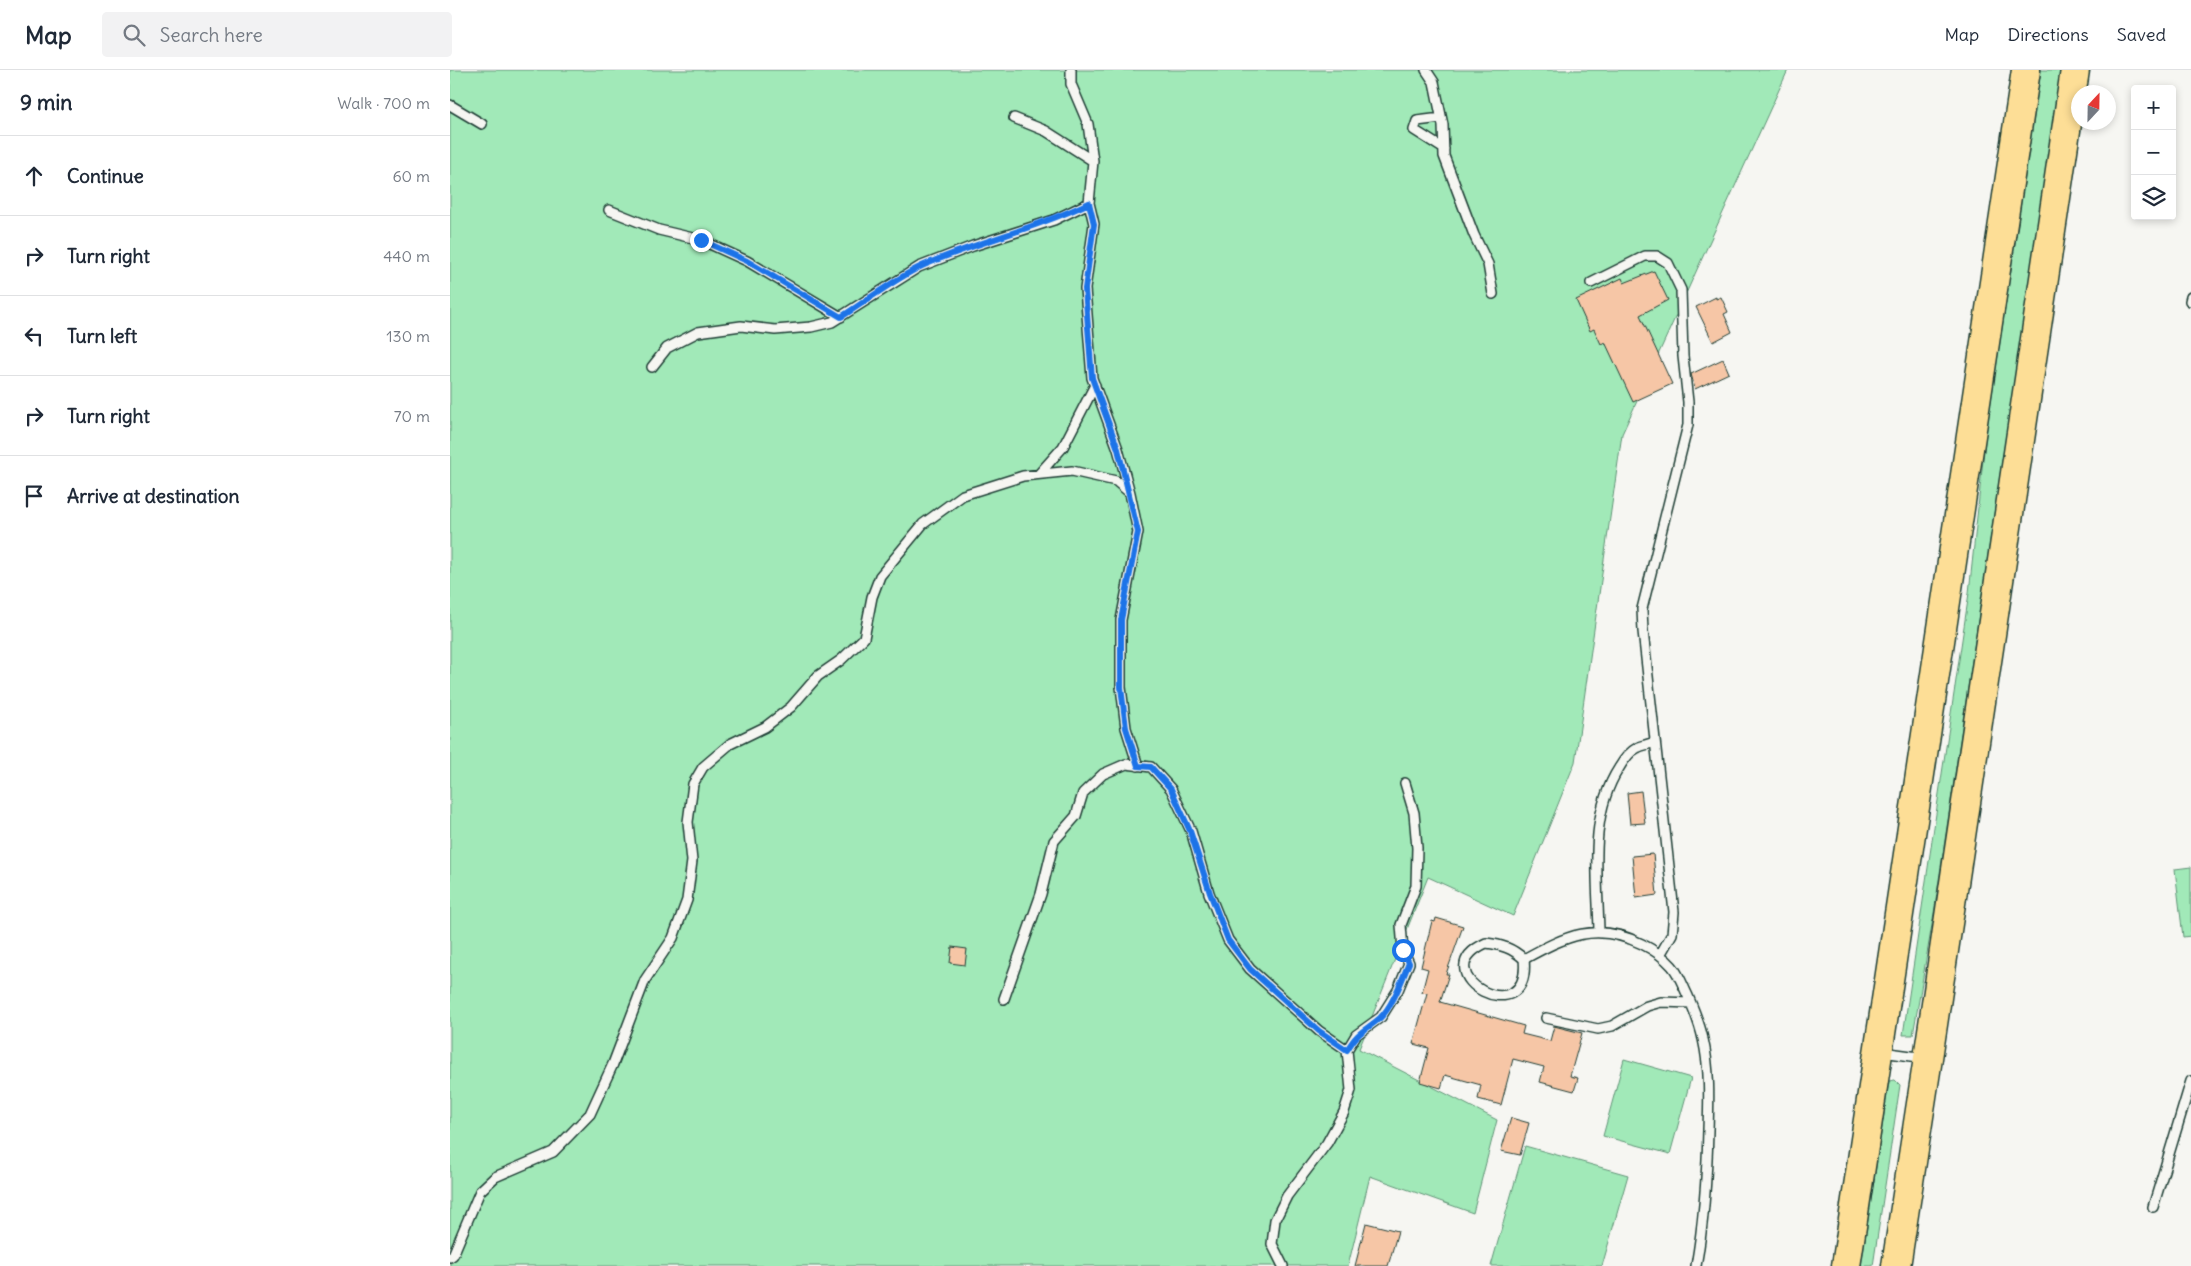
<!DOCTYPE html>
<meta charset="utf-8">
<style>
:root{--surface:#fff;--page:#f2f2f3;--text:#1f2937;--muted:#747a83;--line:#e0e1e3}
body{margin:0;font-family:Delius,sans-serif;background:var(--page);color:var(--text)}
.controls{position:absolute;right:15px;top:15px;display:grid;overflow:hidden;border-radius:5px;box-shadow:0 2px 8px #0003}
.controls button{width:45px;height:45px;display:grid;place-items:center;padding:0;border:0;border-bottom:1px solid var(--line);background:var(--surface);color:var(--text);font:25px sans-serif}
.compass{position:absolute;left:1621px;top:15px;width:45px;height:45px;border-radius:50%;background:var(--surface);box-shadow:0 2px 8px #0003;rotate:22deg}
.stop{position:absolute;width:15px;height:15px;margin:-11px;border:4px solid #1a73e8;border-radius:50%;background:#fff}
.stop.end{background:#1a73e8;border-color:#fff;box-shadow:0 1px 5px #0008}
.list{margin:0;padding:0;list-style:none}
h2{display:flex;justify-content:space-between;align-items:center;height:65px;margin:0;padding:0 20px;font-size:21px}
h2 small{font-size:16px;font-weight:400;color:var(--muted)}
.list li{display:grid;grid-template-columns:32px 1fr auto;gap:15px;align-items:center;box-sizing:border-box;height:80px;padding:0 20px;border-top:1px solid var(--line)}
.list b{display:block;font-size:19px;white-space:nowrap}
.list em{font-size:16px;font-style:normal;color:var(--muted)}
.icon{flex:none;width:28px;height:28px;fill:none;stroke:currentColor;stroke-width:2;stroke-linecap:round;stroke-linejoin:round}
.map{position:relative;flex:none;width:1741px;height:1196px;overflow:hidden}
header{display:flex;align-items:center;gap:30px;box-sizing:border-box;height:70px;padding:0 25px;background:var(--surface);border-bottom:1px solid var(--line)}
header strong{font-size:24px}
nav{display:flex;gap:28px;margin-inline-start:auto;font-size:18px}
.search{width:350px;height:45px;background:var(--page);display:flex;align-items:center;gap:12px;box-sizing:border-box;padding:0 18px;border-radius:5px;color:var(--muted);font-size:19px}
main{display:flex}
aside{flex:1;background:var(--surface)}
.map>svg:first-child{display:block}
.green{fill:#a1e9b8;stroke:#609376}
.building{fill:#f6c6a6;stroke:#1f3d34}
.lines{fill:none;stroke-linecap:round;stroke-linejoin:round}
.service-casing{stroke:#1f3d34;stroke-width:12}
.motorway-casing{stroke:#1f3d34;stroke-width:31}
.service{stroke:#f6f6f2;stroke-width:9}
.motorway{stroke:#fdde96;stroke-width:28}
.route{stroke:#1a73e8;stroke-width:6}
</style>
<header>
<strong>Map</strong>
<div class="search"><svg class="icon" aria-label="search" viewBox="0 0 24 24"><circle cx="10" cy="10" r="6"/><path d="M15 15l6 6"/></svg>Search here</div>
<nav><a>Map</a><a>Directions</a><a>Saved</a></nav>
</header>
<main>
<aside>
<h2>9 min<small>Walk · 700 m</small></h2>
<ul class="list">
<li><svg class="icon" aria-label="ahead" viewBox="0 0 24 24"><path d="M12 20V5M6 11l6-6 6 6"/></svg><div><b>Continue</b></div><em>60 m</em></li>
<li><svg class="icon" aria-label="right" viewBox="0 0 24 24"><path d="M7 20v-9h11M14 6l5 5-5 5"/></svg><div><b>Turn right</b></div><em>440 m</em></li>
<li><svg class="icon" aria-label="left" viewBox="0 0 24 24"><path d="M17 20v-9H6M10 6l-5 5 5 5"/></svg><div><b>Turn left</b></div><em>130 m</em></li>
<li><svg class="icon" aria-label="right" viewBox="0 0 24 24"><path d="M7 20v-9h11M14 6l5 5-5 5"/></svg><div><b>Turn right</b></div><em>70 m</em></li>
<li><svg class="icon" aria-label="arrive" viewBox="0 0 24 24"><path d="M6 21V4h12l-3 4 3 4H6"/></svg><div><b>Arrive at destination</b></div></li>
</ul>
</aside>
<div class="map">
<svg width="1741" height="1196" viewBox="0 0 1741 1196">
<rect width="100%" height="100%" fill="#f6f6f2"/>
<filter id="ink" filterUnits="userSpaceOnUse"><feTurbulence type="fractalNoise" baseFrequency=".02" numOctaves="2"/><feDisplacementMap in="SourceGraphic" scale="10" xChannelSelector="R" yChannelSelector="G"/><feConvolveMatrix kernelMatrix="1 2 1 2 8 2 1 2 1" color-interpolation-filters="sRGB"/></filter>
<g filter="url(#ink)">
<path class="green" d="M0,0H1338L1172,364L1125,692L1063,846L978,807L909,979L1047,1050L1023,1143L920,1106L898,1196H0Z
M1591,0H1611L1484,843L1463,965H1453L1519,523L1535,371Z
M1741,797V866L1733,867L1725,799Z
M1174,989L1241,1008L1220,1084L1153,1066Z
M1445,1010L1450,1015L1423,1196H1411L1439,1011Z
M1075,1076L1178,1105L1152,1196H1041Z"/>
<path class="building" d="M1204,201L1218,230L1190,245L1222,314L1183,332L1155,272L1151,274L1144,259L1140,261L1126,230L1172,208L1174,213Z
M1266,227V229L1271,227L1278,242L1274,244L1282,262L1263,272L1246,237Z
M1273,289L1279,303L1245,319L1241,304Z
M1191,721L1195,753L1180,754L1177,723Z
M1203,784L1207,825L1186,828L1182,786Z
M986,848L1013,856L996,904H999L990,932L1074,956L1072,964L1100,971L1104,956L1132,963L1120,1006L1128,1008L1124,1021L1090,1012L1094,997L1063,989L1051,1035L1028,1029L1031,1015L995,1005L991,1018L970,1012L979,978L963,974L977,923L972,922L978,899L971,897L982,851L985,852Z
M502,877L517,879L515,895L500,893Z
M1061,1048L1079,1053L1070,1085L1051,1081Z
M916,1153L948,1161L938,1196H905Z"/>
<g class="lines">
<g class="service-casing">
<path id="service" d="M621,0V14L638,54L643,91L639,133L644,154L635,219L642,308L668,379L680,423
M976,0L984,12L993,55L994,86L1024,165L1038,194L1043,224
M0,35L32,54
M564,48L596,61L643,91
M991,48L967,51L964,60L994,79
M159,140L209,160L251,170L297,191L391,247
M1141,213L1195,186H1207L1218,193L1231,220L1233,286L1238,332V355L1192,539L1193,561L1224,842L1222,864L1210,885
M1740,231L1741,227
M202,297L217,278L248,262L291,256L325,260L361,257L382,252L469,197L523,176L604,150L639,133
M589,404L613,377L645,315
M1149,862C1148,808 1138,746 1169,698C1173,691 1179,682 1187,678C1192,675 1200,674 1205,672
M1036,873C1052,875 1062,878 1074,889C1082,965 969,904 1036,873Z
M1074,889C1116,866 1146,851 1192,874C1202,879 1214,887 1222,896C1229,904 1233,916 1238,926C1244,940 1250,954 1253,969C1260,999 1259,1030 1258,1060C1257,1106 1254,1151 1246,1196
M554,929L591,824L604,771L626,746L633,723L653,704L676,694L701,697L721,719L741,761L759,823L778,870L800,899L869,961L897,980
M1096,948L1148,959L1162,956L1197,936L1211,932L1241,933
M1432,982L1476,988
M1703,1137L1741,1011
M0,1187L3,1185L30,1121L45,1107L103,1082L140,1044L163,994L195,910L223,868L237,830L242,791L238,752L243,714L253,697L280,674L315,657L341,637L368,606L391,590L414,568L422,527L430,506L473,454L513,425L573,406L622,401L666,411L680,423L688,462L671,550V617L676,658L688,696
M833,1196L822,1174L825,1150L837,1126L877,1073L894,1042L901,1020L897,980L906,965L931,947L948,920L959,893L953,880L951,855L966,816L967,778L964,743L955,713"/>
</g>
<g class="motorway-casing">
<path id="motorway" d="M1396,1196L1576,0
M1446,1196L1478,988L1625,0"/>
</g>
<use href="#service" class="service"/>
<use href="#motorway" class="motorway"/>
</g>
</g>
<g class="lines" filter="url(#ink)">
<path class="route" d="M251,170L297,191L391,247C415,232 446,208 472,196C526,172 585,159 639,133L644,154L635,219L642,308L668,379L688,462L671,550V617L676,658L688,696L701,697L721,719L740,761L760,823L778,870L800,899L869,961L897,980C909,960 914,962 930,948C943,936 952,909 959,893L953,880"/>
</g>
</svg>
<div class="controls">
<button>+</button>
<button>−</button>
<button><svg class="icon" aria-label="layers" viewBox="0 0 24 24"><path d="M12 4l9 5-9 5-9-5zM3 14l9 5 9-5"/></svg></button>
</div>
<svg class="compass" viewBox="-18 -18 36 36"><path d="M0-13l5 13h-10z" fill="#e53935"/><path d="M0 13l5-13h-10z" fill="#747a83"/></svg>
<div class="stop" style="left:953px;top:880px"></div>
<div class="stop end" style="left:251px;top:170px"></div>
</div>
</main>
